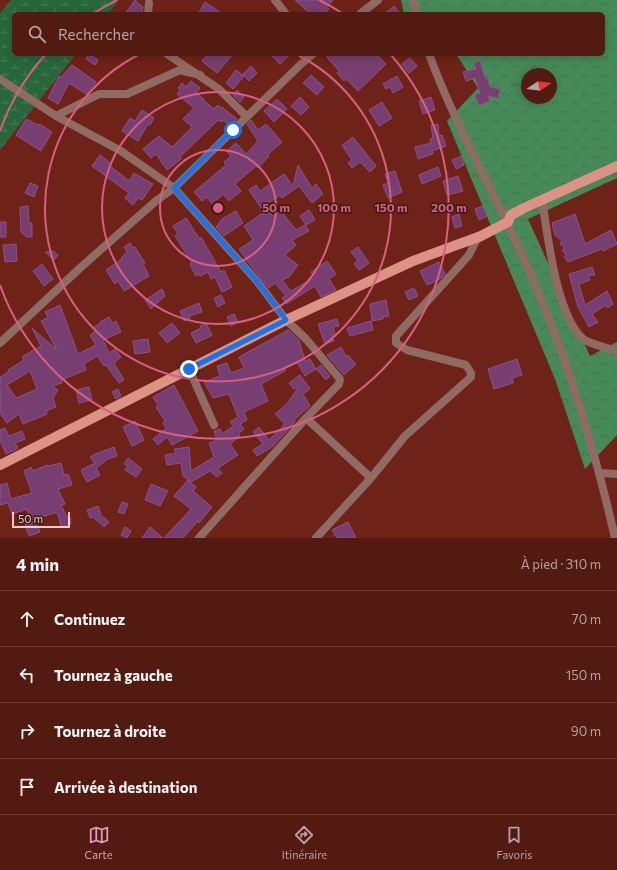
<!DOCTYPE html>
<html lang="fr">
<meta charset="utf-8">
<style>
:root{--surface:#531a12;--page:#5c2720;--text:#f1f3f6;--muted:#b5a19f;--line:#693832;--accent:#e797bd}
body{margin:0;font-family:Commissioner,sans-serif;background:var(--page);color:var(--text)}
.compass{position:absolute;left:521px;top:68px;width:36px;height:36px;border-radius:50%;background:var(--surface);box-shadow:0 2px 10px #0003;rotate:77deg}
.scale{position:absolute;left:12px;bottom:10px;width:58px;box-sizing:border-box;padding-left:4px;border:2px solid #f7c9bf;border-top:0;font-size:11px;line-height:14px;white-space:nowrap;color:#f7c9bf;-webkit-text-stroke:3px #3d1b15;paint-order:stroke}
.stop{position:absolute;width:12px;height:12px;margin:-9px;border:3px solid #1a73e8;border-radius:50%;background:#fff}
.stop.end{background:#1a73e8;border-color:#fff;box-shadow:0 1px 4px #0008}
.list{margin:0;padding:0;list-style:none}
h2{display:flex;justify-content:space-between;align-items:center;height:52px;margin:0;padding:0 16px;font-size:17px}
h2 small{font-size:13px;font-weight:400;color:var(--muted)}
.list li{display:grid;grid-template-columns:26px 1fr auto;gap:12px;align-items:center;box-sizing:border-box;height:56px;padding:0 16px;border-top:1px solid var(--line)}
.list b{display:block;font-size:15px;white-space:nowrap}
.list em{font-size:13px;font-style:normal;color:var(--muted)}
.icon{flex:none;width:22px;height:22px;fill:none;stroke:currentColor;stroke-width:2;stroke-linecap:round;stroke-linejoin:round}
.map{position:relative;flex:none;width:617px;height:538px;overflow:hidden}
.search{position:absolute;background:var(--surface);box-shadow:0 2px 10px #0003;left:12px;right:12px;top:12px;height:44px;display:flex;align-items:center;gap:10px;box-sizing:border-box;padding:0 14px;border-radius:6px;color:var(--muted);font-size:15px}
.sheet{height:276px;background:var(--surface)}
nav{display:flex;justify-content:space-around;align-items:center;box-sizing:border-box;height:56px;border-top:1px solid var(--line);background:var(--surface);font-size:11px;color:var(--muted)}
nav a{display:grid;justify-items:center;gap:2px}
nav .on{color:var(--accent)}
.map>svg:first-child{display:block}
.forest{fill:url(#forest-crowns);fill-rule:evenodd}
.wetland{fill:url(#wetland-marsh)}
.building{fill:#773f71;stroke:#8e5187;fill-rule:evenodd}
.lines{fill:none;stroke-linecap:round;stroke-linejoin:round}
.minor{stroke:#906b63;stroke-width:8}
.tertiary{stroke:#906b63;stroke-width:8}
.primary{stroke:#dc9284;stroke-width:10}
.route{stroke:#1a73e8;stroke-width:5}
.ring{fill:none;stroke:#d75f83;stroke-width:2}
.centre{fill:#d75f83;stroke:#3d1b15;stroke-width:2}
.ring-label{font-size:12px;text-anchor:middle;font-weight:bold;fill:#d75f83;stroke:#3d1b15;stroke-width:3;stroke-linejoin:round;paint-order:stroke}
</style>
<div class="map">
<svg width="617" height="538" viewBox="0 0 617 538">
<defs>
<pattern id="forest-crowns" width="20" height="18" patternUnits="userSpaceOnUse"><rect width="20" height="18" fill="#468a59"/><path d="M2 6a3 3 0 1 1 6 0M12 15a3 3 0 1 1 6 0" fill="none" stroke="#476f4e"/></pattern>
<pattern id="wetland-marsh" width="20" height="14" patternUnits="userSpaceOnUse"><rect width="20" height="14" fill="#27673b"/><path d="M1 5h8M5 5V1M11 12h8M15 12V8" fill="none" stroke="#477b56"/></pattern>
</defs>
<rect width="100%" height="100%" fill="#6f2318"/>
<path class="forest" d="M401,0H617V178L528,219L590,356L617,342V435L585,469L555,379L447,121L478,88L456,54H603V14H404ZM527,74H551V98H527Z"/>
<path class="wetland" d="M11,0H119L108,14H14V54H76L0,150V13Z"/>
<path class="building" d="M135,0L143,7L142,14H125Z
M295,0H333L326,7L329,9L324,14H310Z
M205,2L223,14H198Z
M394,6L400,14H384Z
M89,54L98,60L95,65L86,59Z
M208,54H233L217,73L202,61Z
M270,54H291L280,64Z
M330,54H376L386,64L358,91L346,79L344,81L337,73L339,71L327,57Z
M410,58L417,66L409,73L402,64Z
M480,61L485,78H487L490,87L500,89L498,98L488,96L490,101L479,105L475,95L480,93L475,78L466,81L463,72L476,69L474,63Z
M72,65L96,82L86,94L69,83L58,104L48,98L59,76L61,77Z
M251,66L257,73L249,81L243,74Z
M236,70L244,76L233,89L226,83Z
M311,75L324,87L317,95L303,83Z
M397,76L403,87L393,93L390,87L386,89L383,84Z
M191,81L200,88L196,93L204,99L203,100L214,109L218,105L221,108L222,107L237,119L230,126L223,120L221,122L218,120L180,157L181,159L167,170L156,154L151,158L143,149L159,136L172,147L192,127L183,119L194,108L177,94L180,90L178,88L182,83L186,87Z
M237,90L244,97L240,102L233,95Z
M300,97L309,107L301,115L291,106Z
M431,97L435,110L423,114L419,101Z
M277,99L287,109L274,122L264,111Z
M382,102L392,118L379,126L369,110Z
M142,110L154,118L150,125L148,124L138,141L122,131L130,118L135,121Z
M26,119L38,125L40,124L52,132L41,151L16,135Z
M251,120L258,130L266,124L282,142L267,155L269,156L258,168L256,166L235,184L241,191L229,201L223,194L212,204L207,197L202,201L194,192L226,165L224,162L231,156L227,152L231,147L236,143L246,154L258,141L247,124Z
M438,124L439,136L442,135L446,146L432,151L433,154L418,159L415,147L431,143L430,139L433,138L431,125Z
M353,137L376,166L370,172L360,162L352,168L348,163L352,160L342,145Z
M100,155L110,163L109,165L129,181L134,173L153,184L142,200L138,198L133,205L125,198L129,193L92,166Z
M461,156L464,165L456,169L452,160Z
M298,165L312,188L316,184L323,194L312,203L299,186L282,198L280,195L261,208L249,190L256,185L260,191L284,174L293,186Z
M438,167L441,176L422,184L419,175Z
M395,171L402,192L388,198L383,185L388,183L385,174Z
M458,176L463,191L447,195L443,181Z
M30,183L38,186L34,197L25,193Z
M28,206L29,223H32V237H27L21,232L20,207Z
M483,206L487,216L479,220L475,209Z
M267,210L273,216L281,211L296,230L305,225L309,231L292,240L296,245L285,255L298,265L289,277L282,280L291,291L315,277L311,272L327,261L336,274L329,279L336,290L321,297L315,286L286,304L282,298L286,296L275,283L269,288L248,262L239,249L253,240L244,226Z
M309,210L315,220L306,225L300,216Z
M236,211L243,223L224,236L216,227L222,219Z
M459,214L462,226L455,228L452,217Z
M575,214L585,244L611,230L617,244L603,251L602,249L568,262L564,257L566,255L562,250L565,248L560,244L562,241L555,235L552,223Z
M186,218L199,238L201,237L221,272L224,270L232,287L222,292L215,277L211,279L208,272L200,276L199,274L196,276L190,264L192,263L175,236L178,234L173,226Z
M0,222H6V237H0Z
M130,243L133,248L135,247L145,263L143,264L149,276L124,291L118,281L115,284L106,270L122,259L121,258L127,252L124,247Z
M16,244L17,261L5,262L3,245Z
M358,247L369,263L359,270L354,264L358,261L351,252Z
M53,251L58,255L54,260L45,252Z
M439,262L445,274L440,279L427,285L420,271Z
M42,264L53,279L44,286L33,271Z
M592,267L595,275L588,276L590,280L579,284L585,305L607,291L613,304L607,308L606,305L592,314L598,322L589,327L578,307L569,274Z
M414,288L418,296L409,300L405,292Z
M162,289L165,296L151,309L145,300Z
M221,295L225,303L218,307L214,298Z
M386,300L389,316L383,317V319L372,321L370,304Z
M199,303L202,312L189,316L190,319L184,321L180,311Z
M60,305L78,354L96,345L90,335L96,331L94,327L101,323L100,322L109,317L112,323L116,321L121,332L103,340L109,353L115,349L121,357L114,363L124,380L119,383L106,365L104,366L97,356L84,364L86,370L61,380L62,383L52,386L58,390L53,398L56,407L46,411L47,414L23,424L19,414L7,423L0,413V376L1,377L9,371L8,370L24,360L22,357L41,346L32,328L57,350L41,321L48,318L45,312ZM30,371L37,389L16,398L7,385Z
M234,314L238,322L231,326L227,317Z
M337,319L339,326L333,327L335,334L332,335L334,341L325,344L318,324Z
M371,321L373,330L350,336L347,328Z
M172,323L180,333L167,343L159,333Z
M206,323L212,335L196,343L191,333L201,328L200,326Z
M288,330L299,340L305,361L310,359L316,369L305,376L297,362L286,366L285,371L261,384L268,401L244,412L247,420L240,424L244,429L238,434L240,436L230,444L238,455L218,468L222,473L217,477L210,471L191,482L183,476L181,463L167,465L165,455L176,453L174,449L189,447L191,471L214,457L209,443L217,440L214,431L220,429L222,434L233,426L230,422L238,417L229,394L213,398L204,382L220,376L217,366L227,363L231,373L244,368L239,357Z
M148,339L150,352L135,354L133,341Z
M341,347L346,357L348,355L356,364L344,375L327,355Z
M517,359L522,375L512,378L513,383L494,389L488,369Z
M321,365L330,376L326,380L316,369Z
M300,375L310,389L303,394L310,406L294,420L295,422L272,447L257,456L253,450L263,444L253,432L259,427L269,440L283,426L284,423L275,414L288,403V402L299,387L294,389L289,383Z
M174,385L198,431L172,445L167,437L158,445L153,439L166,428L163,423L165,421L156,407L158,405L153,397Z
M89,387L92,400L79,403L76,390Z
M118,389L121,396L116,399L112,392Z
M135,421L144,440L132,446L123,427Z
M5,428L9,436L22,431L25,439L15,443L18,448L6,454L0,440V430Z
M114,447L117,456L108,459L96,468L100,475L87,482L81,470L95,463L90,457L95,454Z
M128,458L142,469L136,477L125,470L128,466L124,464Z
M61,463L64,475L68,474L72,485L58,489L65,504L61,505L67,517H70L71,524L61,527L58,514L55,513L30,520L27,509L12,514L8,503L0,505V485L7,483L11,499L32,493L24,471L31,467L33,471L47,465L48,466Z
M188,480L196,487L193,491L212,507L199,523L198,521L183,538H164L191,509L174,496Z
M151,484L168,491L160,506L145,500Z
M122,502L128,504L124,514L118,512Z
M98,506L101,515L109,522L104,527L93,517L90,518L87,510Z
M36,521L40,532L29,536L25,525Z
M348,522L356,538H337L332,530Z
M125,527L131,531L127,538L121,535Z
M150,527L163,538H142Z"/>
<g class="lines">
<path class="minor" d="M275,0L286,14
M148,14L149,3
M360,14L378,0
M167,54L219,89L247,117
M0,79L56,116L121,151L174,188L257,281L286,320L306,339L340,379L339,384L306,418L199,538
M56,116L99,94H127L180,70L200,75
M542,200C548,237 556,313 582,338C588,344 609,348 617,351
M0,343L80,268L157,200L174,188L301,64L313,54
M189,369L214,425
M306,418L371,478
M599,473L617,474
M316,538L371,478L405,436L471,377V373L466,365L407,350L396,343V336L469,255L476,241L481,236"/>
<path class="tertiary" d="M413,0L417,14
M429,54C456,128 497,196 528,268C566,354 594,446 615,538"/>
<path class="primary" d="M0,465L286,320L413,261L481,236L508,222L511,215L524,208L617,166"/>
</g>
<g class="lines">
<path class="route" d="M189,369L286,320L257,281L174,188L233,130"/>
</g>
<g class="ring">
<circle cx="218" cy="208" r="58"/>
<circle cx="218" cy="208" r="116"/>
<path d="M298 55A173 173 0 1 1 138 55"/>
<path d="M0 131A231 231 0 0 1 45 55M94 13A231 231 0 0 1 117 0M319 0A231 231 0 0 1 342 13M391 55A231 231 0 1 1 0 285"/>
</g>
<circle cx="218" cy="208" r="6" class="centre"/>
<g class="ring-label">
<text x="276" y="212">50 m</text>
<text x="334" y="212">100 m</text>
<text x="391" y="212">150 m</text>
<text x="449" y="212">200 m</text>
</g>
</svg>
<svg class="compass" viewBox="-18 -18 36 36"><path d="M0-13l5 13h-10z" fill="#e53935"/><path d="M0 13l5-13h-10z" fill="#b5a19f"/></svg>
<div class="scale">50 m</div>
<div class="stop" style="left:233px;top:130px"></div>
<div class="stop end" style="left:189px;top:369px"></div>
<div class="search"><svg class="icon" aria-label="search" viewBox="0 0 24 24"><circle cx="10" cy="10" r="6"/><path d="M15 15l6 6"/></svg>Rechercher</div>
</div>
<section class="sheet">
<h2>4 min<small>À pied · 310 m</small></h2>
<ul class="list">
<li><svg class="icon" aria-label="ahead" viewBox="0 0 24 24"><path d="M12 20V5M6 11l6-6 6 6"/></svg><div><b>Continuez</b></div><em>70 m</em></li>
<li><svg class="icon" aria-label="left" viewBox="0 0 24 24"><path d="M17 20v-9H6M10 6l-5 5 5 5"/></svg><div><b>Tournez à gauche</b></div><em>150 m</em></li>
<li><svg class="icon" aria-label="right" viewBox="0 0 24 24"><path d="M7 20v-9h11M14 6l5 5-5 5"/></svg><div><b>Tournez à droite</b></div><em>90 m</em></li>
<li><svg class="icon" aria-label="arrive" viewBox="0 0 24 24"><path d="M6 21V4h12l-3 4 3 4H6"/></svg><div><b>Arrivée à destination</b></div></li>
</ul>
</section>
<nav>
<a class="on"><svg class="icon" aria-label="map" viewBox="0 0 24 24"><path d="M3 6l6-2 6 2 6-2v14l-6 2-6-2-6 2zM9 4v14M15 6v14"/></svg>Carte</a>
<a><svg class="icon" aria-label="directions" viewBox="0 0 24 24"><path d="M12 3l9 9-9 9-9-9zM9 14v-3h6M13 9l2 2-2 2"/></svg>Itinéraire</a>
<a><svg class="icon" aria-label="saved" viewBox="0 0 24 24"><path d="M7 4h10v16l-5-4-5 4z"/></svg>Favoris</a>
</nav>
